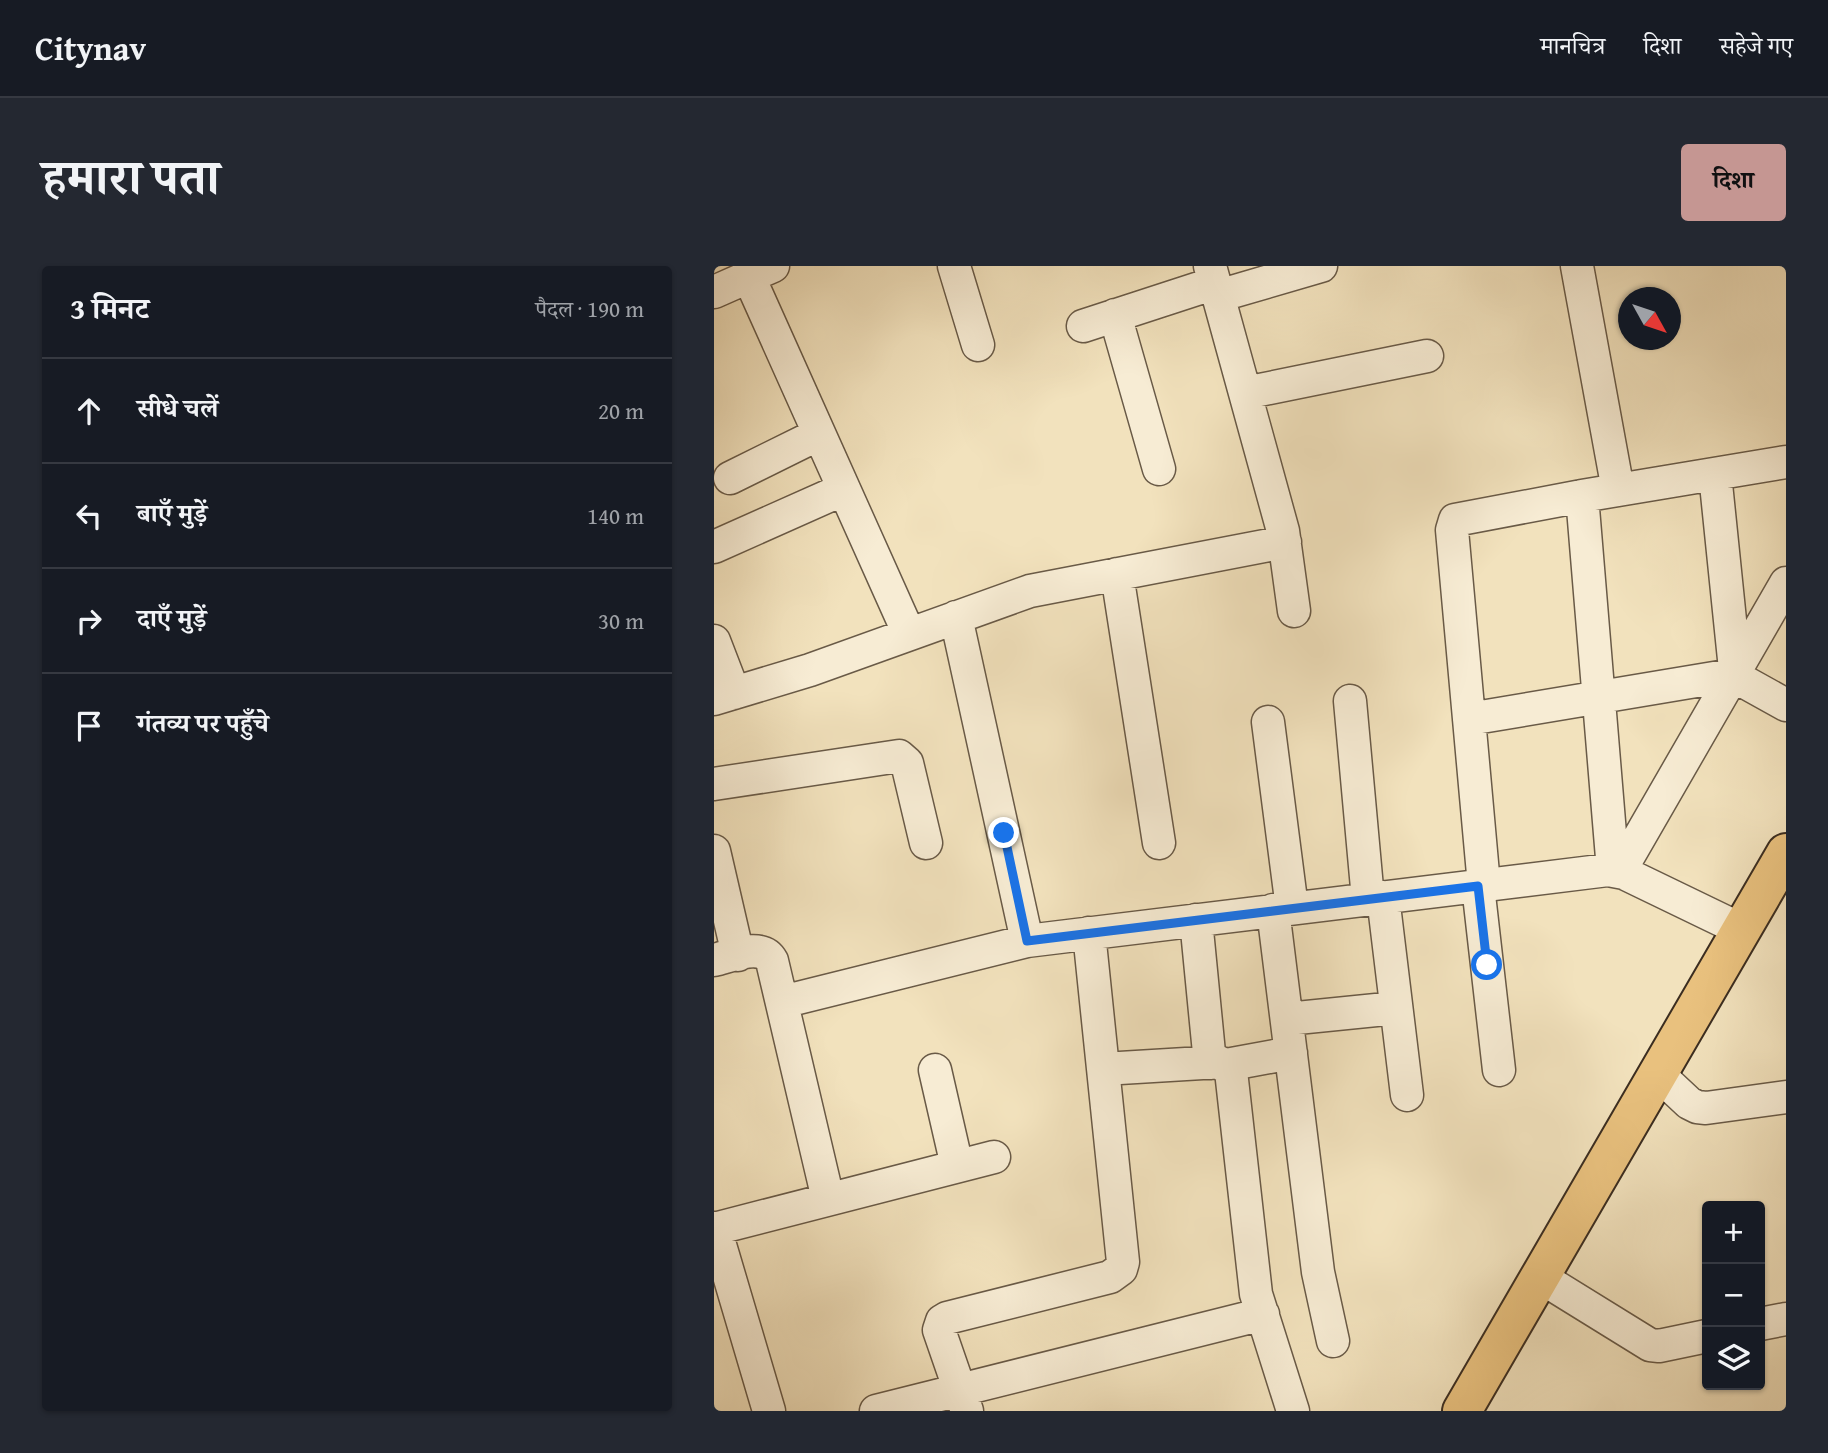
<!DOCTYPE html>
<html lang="hi">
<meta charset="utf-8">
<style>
:root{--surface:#171b24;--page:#242831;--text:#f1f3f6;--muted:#9ea1a6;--line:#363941;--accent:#c59692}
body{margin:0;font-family:"Gentium Book Plus","Noto Serif Devanagari",serif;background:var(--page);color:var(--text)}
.controls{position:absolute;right:21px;bottom:21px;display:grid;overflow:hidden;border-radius:7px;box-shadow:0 2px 5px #0004}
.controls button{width:63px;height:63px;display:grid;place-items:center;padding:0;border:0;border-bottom:2px solid var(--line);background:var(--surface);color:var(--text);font:35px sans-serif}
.compass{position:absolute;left:904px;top:21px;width:63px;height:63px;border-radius:50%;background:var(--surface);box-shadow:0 2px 5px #0004;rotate:130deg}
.stop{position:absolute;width:21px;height:21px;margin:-16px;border:5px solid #1a73e8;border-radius:50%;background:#fff}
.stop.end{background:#1a73e8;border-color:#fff;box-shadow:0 2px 7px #0008}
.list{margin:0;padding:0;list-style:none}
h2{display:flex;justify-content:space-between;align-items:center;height:91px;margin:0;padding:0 28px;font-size:30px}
h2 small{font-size:23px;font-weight:400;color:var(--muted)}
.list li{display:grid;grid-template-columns:46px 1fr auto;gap:21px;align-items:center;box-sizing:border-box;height:105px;padding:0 28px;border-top:2px solid var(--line)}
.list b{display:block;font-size:26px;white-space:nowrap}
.list em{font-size:23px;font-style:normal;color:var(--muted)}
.icon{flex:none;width:38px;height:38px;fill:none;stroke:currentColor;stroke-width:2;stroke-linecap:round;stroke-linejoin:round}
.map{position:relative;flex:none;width:1072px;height:1145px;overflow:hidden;border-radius:7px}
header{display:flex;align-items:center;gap:42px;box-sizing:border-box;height:98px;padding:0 35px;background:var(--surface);border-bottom:2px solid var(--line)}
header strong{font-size:33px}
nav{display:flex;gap:38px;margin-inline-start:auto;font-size:24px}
.intro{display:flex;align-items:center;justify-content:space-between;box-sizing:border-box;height:168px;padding:0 42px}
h1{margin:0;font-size:49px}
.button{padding:18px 32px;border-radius:7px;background:var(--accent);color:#111;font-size:24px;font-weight:700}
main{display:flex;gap:42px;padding:0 42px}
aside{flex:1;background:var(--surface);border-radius:7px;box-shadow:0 2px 5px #0004}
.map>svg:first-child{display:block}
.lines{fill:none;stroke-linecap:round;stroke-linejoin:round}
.minor-casing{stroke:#695a47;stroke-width:35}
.major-casing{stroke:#3b2d20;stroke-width:42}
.minor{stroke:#f7ecd4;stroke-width:32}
.major{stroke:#e9c17e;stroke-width:38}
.route{stroke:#1a73e8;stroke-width:9}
</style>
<header>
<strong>Citynav</strong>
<nav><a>मानचित्र</a><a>दिशा</a><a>सहेजे गए</a></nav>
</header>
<div class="intro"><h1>हमारा पता</h1><a class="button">दिशा</a></div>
<main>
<aside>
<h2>3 मिनट<small>पैदल · 190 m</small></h2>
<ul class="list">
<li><svg class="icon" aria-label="ahead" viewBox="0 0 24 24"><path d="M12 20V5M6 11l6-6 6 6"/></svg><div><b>सीधे चलें</b></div><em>20 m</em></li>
<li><svg class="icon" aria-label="left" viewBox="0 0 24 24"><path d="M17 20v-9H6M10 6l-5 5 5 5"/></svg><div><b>बाएँ मुड़ें</b></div><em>140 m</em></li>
<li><svg class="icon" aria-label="right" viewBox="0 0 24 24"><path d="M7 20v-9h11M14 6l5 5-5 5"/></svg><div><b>दाएँ मुड़ें</b></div><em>30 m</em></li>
<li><svg class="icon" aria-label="arrive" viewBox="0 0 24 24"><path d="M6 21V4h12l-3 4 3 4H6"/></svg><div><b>गंतव्य पर पहुँचे</b></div></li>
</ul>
</aside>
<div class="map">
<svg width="1072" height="1145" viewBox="0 0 1072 1145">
<rect width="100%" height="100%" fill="#f2e2bd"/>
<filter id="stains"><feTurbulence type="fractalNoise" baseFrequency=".00286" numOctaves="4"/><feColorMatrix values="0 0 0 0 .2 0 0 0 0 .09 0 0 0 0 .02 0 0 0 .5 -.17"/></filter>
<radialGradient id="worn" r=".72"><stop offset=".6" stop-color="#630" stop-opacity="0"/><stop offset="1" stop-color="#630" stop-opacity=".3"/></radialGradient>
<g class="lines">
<g class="minor-casing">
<path id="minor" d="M240,0L264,79
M496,0L569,265L580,345
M863,0L904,224
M35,11L195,368
M0,26L59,0
M504,30L607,0
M401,49L445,203
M369,60L501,17
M531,127L713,90
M1001,208L1021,403
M16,212L105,168
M868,230L899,604
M0,281L130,223
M403,308L445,577
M242,351L313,675
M0,375L20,427
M0,433L96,404L316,325L571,276
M636,435L654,633
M755,453L1018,409L1072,439
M554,456L578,642
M0,518L185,490L193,497L212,577
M0,585L24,689
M906,605L1072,317
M770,619L738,264L741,254L868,230L1072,196
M764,620L785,804
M669,631L693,829
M559,644L604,1006L619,1075
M482,654L496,797
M0,694C17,690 48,676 58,695L114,933
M68,736L313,675L894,604L910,607L1028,664
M573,753L682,742
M512,799L577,787
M389,803L505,796L517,805L542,1028L579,1145
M221,804L243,900
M944,808L975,837L983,841L992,842L1072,831
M1,962L55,1145
M0,963L280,891
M826,1011L936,1079L945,1080L993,1070
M1046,1058L1072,1053
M162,1145L549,1048
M253,1145L225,1064L228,1055L233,1052L396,1011L407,1003L409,996L375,667"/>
</g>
<g class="major-casing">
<path id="major" d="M748,1145L1072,587"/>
</g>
<use href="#minor" class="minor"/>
<use href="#major" class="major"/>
</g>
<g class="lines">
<path class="route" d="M290,567L313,675L764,620L773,699"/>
</g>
<rect width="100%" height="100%" filter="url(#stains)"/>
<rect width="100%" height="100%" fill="url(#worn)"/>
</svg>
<div class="controls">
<button>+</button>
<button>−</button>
<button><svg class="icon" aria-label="layers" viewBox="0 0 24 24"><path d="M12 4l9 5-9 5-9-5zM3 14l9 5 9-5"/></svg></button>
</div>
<svg class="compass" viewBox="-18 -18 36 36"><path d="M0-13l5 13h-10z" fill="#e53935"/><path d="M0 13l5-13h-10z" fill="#9ea1a6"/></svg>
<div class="stop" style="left:773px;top:699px"></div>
<div class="stop end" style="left:290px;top:567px"></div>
</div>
</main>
